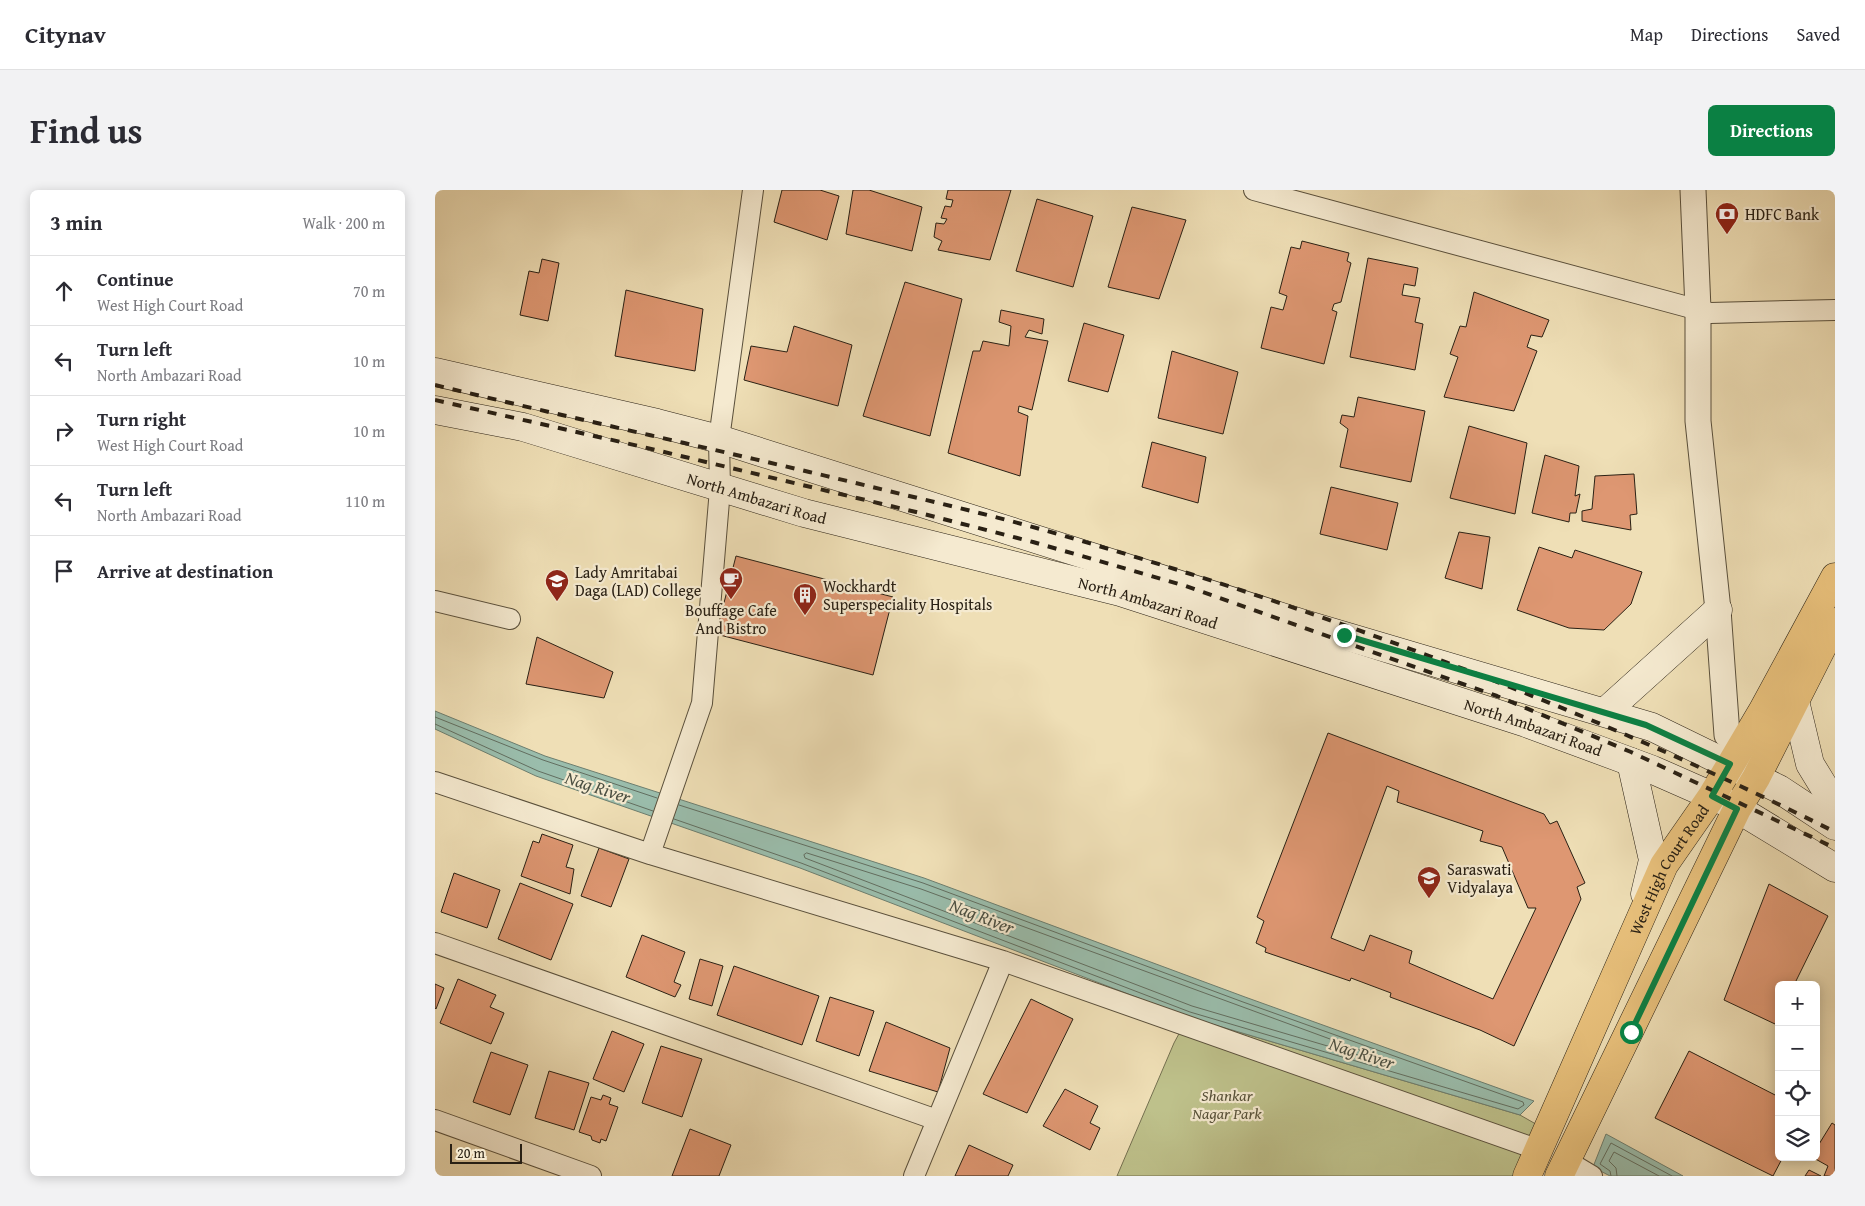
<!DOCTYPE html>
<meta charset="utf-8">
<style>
:root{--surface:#fff;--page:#f2f2f3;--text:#2b2b33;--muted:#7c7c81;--line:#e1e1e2;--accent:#0b8043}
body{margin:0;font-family:"Gentium Book Plus",serif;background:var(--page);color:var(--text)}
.controls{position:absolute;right:15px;bottom:15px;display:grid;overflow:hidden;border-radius:8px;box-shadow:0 2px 12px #0003}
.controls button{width:45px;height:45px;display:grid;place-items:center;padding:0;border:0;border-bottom:1px solid var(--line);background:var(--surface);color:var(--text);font:25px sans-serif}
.scale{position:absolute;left:15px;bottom:12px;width:72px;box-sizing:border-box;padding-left:5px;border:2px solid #292014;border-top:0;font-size:14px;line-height:18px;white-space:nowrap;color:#292014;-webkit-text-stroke:4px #f5ead0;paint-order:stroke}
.stop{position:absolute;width:15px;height:15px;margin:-11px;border:4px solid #0b8043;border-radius:50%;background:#fff}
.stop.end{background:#0b8043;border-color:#fff;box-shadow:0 1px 5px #0008}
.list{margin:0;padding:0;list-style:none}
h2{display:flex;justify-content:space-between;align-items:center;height:65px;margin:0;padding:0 20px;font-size:21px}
h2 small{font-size:16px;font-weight:400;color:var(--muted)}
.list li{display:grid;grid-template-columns:32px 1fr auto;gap:15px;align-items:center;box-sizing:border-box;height:70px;padding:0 20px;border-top:1px solid var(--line)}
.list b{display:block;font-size:19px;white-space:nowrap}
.list p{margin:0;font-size:16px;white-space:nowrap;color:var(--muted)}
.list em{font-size:16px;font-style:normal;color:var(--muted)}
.icon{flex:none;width:28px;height:28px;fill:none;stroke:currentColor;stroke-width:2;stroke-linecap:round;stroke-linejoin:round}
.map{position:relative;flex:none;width:1400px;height:986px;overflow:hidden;border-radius:8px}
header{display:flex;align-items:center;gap:30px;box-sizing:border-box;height:70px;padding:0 25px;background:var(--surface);border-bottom:1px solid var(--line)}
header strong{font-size:24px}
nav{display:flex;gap:28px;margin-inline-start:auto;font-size:18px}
.intro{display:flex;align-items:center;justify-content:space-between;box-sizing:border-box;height:120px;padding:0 30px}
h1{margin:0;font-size:35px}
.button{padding:12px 22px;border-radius:8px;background:var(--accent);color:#fff;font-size:18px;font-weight:700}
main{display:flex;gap:30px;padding:0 30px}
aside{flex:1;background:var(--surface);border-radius:8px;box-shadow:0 2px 12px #0003}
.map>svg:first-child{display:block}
.green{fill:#bec18b;stroke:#747050}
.water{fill:#9abdac;stroke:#6d7e6f}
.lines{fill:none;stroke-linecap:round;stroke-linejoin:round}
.shore{stroke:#626e60;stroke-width:1}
.building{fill:#de9772;stroke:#292014;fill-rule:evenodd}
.minor-casing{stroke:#5a503c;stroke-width:22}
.tertiary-casing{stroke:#5a503c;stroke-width:27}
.secondary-casing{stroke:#292014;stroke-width:29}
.primary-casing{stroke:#292014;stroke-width:29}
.minor{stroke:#f5ead0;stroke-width:20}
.tertiary{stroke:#f5ead0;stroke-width:25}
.secondary{stroke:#f5ead0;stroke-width:28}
.primary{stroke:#e8c07b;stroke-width:28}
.rail{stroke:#292014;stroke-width:4;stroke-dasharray:9 9;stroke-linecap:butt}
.route{stroke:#0b8043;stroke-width:6}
.labels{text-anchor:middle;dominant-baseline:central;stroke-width:4.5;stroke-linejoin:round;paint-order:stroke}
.poi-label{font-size:16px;fill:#292014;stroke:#f5ead0;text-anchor:start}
.street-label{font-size:16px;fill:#292014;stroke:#f5ead0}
.park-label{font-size:16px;font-style:italic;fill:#565038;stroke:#f5ead0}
.water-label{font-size:18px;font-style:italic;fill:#4b4f42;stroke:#f5ead0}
</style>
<header>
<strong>Citynav</strong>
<nav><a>Map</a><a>Directions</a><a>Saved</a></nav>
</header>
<div class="intro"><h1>Find us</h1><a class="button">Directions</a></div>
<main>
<aside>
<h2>3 min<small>Walk · 200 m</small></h2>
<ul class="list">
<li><svg class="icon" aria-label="ahead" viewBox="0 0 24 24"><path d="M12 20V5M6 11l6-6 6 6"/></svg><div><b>Continue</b><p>West High Court Road</p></div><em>70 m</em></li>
<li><svg class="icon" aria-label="left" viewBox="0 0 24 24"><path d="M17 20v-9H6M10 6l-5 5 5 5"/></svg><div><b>Turn left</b><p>North Ambazari Road</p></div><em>10 m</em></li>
<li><svg class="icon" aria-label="right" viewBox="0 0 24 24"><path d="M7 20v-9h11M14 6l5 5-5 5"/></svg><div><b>Turn right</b><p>West High Court Road</p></div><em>10 m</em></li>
<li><svg class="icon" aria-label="left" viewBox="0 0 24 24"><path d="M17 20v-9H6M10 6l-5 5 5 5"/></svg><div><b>Turn left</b><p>North Ambazari Road</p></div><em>110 m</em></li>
<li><svg class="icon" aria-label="arrive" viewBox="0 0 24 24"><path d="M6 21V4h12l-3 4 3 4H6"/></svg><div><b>Arrive at destination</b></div></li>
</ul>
</aside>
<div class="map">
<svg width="1400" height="986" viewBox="0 0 1400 986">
<rect width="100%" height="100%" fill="#efdfb6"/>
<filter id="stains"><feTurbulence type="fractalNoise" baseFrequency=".004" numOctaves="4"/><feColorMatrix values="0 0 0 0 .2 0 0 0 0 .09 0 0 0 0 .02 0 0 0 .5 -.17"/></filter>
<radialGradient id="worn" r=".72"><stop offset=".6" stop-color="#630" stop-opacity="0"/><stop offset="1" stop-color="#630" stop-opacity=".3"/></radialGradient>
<path class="green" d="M753,827L1085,925L1106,937L1086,986H682L739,853Z"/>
<path class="water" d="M0,521L110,566L489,688L810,807L1099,911L1085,925L753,827L365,678L101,586L0,539Z
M1171,944L1248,986H1175L1158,977Z"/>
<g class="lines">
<path class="shore" d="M0,527L108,570L222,608
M0,534L103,581L218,621
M239,629L366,673L755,822L1083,919L1089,915L1088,912L808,812L488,693L244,615
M372,663L486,699L925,860L926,864L923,865L757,816L370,668L369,665Z
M1176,986L1175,981L1165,974L1176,953L1237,986
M1182,986L1181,978L1174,971L1179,962L1224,986"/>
</g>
<path class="building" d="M347,0H385L404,6L392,50L339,32Z
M418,0H434L487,17L477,61L411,44Z
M513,0H576L555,70L503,60L507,51L499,47L501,33L509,34L512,29L506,28L510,16L516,17L518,10L511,9Z
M602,9L658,26L638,97L581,81Z
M697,17L751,30L724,109L673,97Z
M867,51L914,63L912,71L916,73L906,112L899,114L897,120L902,122L889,174L826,158L836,117L848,120L852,106L844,103L856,57L865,59Z
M933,68L983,78L980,96L969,94L967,105L985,108L980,132L988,134L980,180L915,167Z
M107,69L124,73L113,131L85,125L94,81L104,83Z
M470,92L527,109L495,246L428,226Z
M191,100L268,119L260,181L180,166Z
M1039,102L1114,130L1107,147L1096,145L1092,157L1102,161L1079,221L1009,207L1023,167L1015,164L1025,136L1031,137Z
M566,120L609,129L607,144L594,140L590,147L613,151L597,220L584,216L583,222L593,226L585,286L513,263L538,161H545L548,151L574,156L576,136L564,132Z
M649,133L689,145L673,202L633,191Z
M359,136L417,155L403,216L309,190L316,156L352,162Z
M737,161L803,182L788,244L723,228Z
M923,207L990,221L976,292L905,277L913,239L905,233L907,225L919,227Z
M1034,236L1092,253L1080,324L1015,308Z
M717,252L771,267L763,313L707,297Z
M1110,265L1144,276L1140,306L1145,304L1141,323H1135L1134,332L1097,323Z
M1199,284L1202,324L1195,325L1196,340L1147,331V321L1157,319L1160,286Z
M896,297L963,313L952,360L885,344Z
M1024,342L1055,347L1047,399L1010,388Z
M1104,357L1137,368L1140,360L1207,382L1196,414L1169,440L1134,438L1082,420Z
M301,366L458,407L438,485L281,444Z
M102,447L178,482L169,508L91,494Z
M893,543L1109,624L1115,634L1122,631L1150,693L1142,697L1146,709L1079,856L1045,840L955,807L956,803L916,788L915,791L830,762L831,758L821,753L829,731L822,727ZM952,596L964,601L962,612L1048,641L1045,651L1067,657L1093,718H1101L1058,809L974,773L977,761L935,745L929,761L896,748Z
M107,644L138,655L131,677L139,679L135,704L86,686L98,651L104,653Z
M164,658L194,669L176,717L146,706Z
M19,683L65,700L52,738L6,722Z
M85,693L138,714L116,770L63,749Z
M1334,694L1393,726L1359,795H1344V825L1340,834L1289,810Z
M207,745L250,762L239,792L246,795L240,807L191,787Z
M265,769L288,776L277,816L254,809Z
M299,776L384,806L367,855L282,825Z
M23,789L61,805L55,817L69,823L56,854L5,833Z
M0,794L9,798L1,819L0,818Z
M395,807L439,821L424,866L381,851Z
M596,809L638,829L592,923L548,904Z
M451,832L515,858L503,902L434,881Z
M177,841L209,854L189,902L158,889Z
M226,856L267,869L247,927L207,913Z
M1254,861L1344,907V967H1348L1338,986L1220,928Z
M56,862L93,875L75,925L38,912Z
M114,881L154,893L139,940L100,928Z
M630,899L663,916L655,933L665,938L655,960L608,936Z
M168,905L176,908L174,914L183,917L171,951L166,949L165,953L157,950L156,946L144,942L156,907L166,910Z
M1397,933L1400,935V986H1389L1393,976L1377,967H1381V959Z
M255,939L296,955L284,986H237Z
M534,955L578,975L573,986H520Z
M1374,980L1386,986H1370Z"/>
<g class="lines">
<g class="minor-casing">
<path id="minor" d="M819,0L1275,123L1400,120
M0,411L75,429
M0,592L215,664L568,771L1104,960
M215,664L267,513L285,299L284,249L318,0
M0,753L502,930
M0,930L156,986
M1132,971L1157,986
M479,986L568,771"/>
</g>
<g class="tertiary-casing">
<path id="tertiary" d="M1258,0L1263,119V231L1283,420L1292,545L1306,557L1323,566"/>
</g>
<g class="secondary-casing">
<g id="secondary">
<path d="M0,182L222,233L284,249L866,433L1217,537L1344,599L1400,636"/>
<path id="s1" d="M0,220L88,237L369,323L685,402L1091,533L1218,580L1293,613L1400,678"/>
<path d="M1360,511L1375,574L1400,615"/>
<path d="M1170,522L1283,420"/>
<path d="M1196,572L1218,670L1210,704"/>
</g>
</g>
<g class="primary-casing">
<g id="primary">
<path id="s2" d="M1092,986L1229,675L1277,606L1328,520L1400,387"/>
<path d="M1124,986L1302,619L1321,588L1400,432"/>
</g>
</g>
<use href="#minor" class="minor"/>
<use href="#tertiary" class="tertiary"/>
<use href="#secondary" class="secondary"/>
<use href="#primary" class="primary"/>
<path class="rail" d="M0,195C144,230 289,261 433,296C490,310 548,323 605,339C877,416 1147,515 1400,642
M0,210L208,257L485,323L598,352L751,396L1062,506L1196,562L1400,658"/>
</g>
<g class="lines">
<path class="route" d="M909,445L1211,535L1295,574L1277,606L1302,619L1196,842"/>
</g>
<defs>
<g id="bank-pin" transform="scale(1.25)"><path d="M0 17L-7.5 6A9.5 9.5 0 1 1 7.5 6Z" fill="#8f2418" stroke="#f5ead0"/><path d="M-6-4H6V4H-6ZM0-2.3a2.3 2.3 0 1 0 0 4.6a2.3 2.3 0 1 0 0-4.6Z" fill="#fff"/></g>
<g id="cafe-pin" transform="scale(1.25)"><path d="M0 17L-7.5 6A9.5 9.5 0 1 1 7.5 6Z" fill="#8f2418" stroke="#f5ead0"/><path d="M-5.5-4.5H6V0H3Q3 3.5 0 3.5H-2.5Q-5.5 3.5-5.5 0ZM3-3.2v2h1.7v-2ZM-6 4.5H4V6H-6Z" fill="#fff"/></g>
<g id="university-pin" transform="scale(1.25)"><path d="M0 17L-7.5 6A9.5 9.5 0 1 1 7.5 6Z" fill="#8f2418" stroke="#f5ead0"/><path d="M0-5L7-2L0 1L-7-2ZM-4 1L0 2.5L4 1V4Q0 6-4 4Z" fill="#fff"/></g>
<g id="building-pin" transform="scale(1.25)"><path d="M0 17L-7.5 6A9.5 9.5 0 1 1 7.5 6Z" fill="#8f2418" stroke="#f5ead0"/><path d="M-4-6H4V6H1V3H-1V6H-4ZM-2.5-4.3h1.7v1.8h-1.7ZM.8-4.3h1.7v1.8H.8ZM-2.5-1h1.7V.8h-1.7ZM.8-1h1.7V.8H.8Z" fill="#fff"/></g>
<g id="school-pin" transform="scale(1.25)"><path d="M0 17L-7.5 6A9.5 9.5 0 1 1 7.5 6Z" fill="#8f2418" stroke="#f5ead0"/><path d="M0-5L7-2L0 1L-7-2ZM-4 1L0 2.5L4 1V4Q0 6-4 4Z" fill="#fff"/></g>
</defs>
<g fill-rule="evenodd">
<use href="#bank-pin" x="1292" y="24"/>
<use href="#cafe-pin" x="296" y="389"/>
<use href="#university-pin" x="122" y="391"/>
<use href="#building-pin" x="370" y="405"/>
<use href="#school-pin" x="994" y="688"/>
</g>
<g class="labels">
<g class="poi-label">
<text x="1310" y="24">HDFC Bank</text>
<text x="140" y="382">Lady Amritabai<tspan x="140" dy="18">Daga (LAD) College</tspan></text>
<text x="388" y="396">Wockhardt<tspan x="388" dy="18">Superspeciality Hospitals</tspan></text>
<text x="296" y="420" text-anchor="middle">Bouffage Cafe<tspan x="296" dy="18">And Bistro</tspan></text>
<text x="1012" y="679">Saraswati<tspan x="1012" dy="18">Vidyalaya</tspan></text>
</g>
<g class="street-label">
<text stroke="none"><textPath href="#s1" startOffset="334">North Ambazari Road</textPath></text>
<text stroke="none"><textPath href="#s1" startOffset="739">North Ambazari Road</textPath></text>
<text stroke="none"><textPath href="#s1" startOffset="1144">North Ambazari Road</textPath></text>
<text stroke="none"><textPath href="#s2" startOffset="338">West High Court Road</textPath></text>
</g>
<g class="park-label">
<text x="792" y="905">Shankar<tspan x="792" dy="18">Nagar Park</tspan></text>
</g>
<g class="water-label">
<text transform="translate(163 597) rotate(18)">Nag River</text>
<text transform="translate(547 726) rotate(21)">Nag River</text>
<text transform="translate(927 863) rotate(18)">Nag River</text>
</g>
</g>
<rect width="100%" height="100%" filter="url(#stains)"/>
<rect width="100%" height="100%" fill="url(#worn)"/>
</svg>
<div class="controls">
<button>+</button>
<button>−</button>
<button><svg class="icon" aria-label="locate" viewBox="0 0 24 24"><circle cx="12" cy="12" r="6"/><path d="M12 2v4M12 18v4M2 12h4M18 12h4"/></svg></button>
<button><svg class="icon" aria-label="layers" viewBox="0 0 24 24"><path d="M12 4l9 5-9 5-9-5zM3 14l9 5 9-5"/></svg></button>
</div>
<div class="scale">20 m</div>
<div class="stop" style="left:1196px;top:842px"></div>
<div class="stop end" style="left:909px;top:445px"></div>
</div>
</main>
